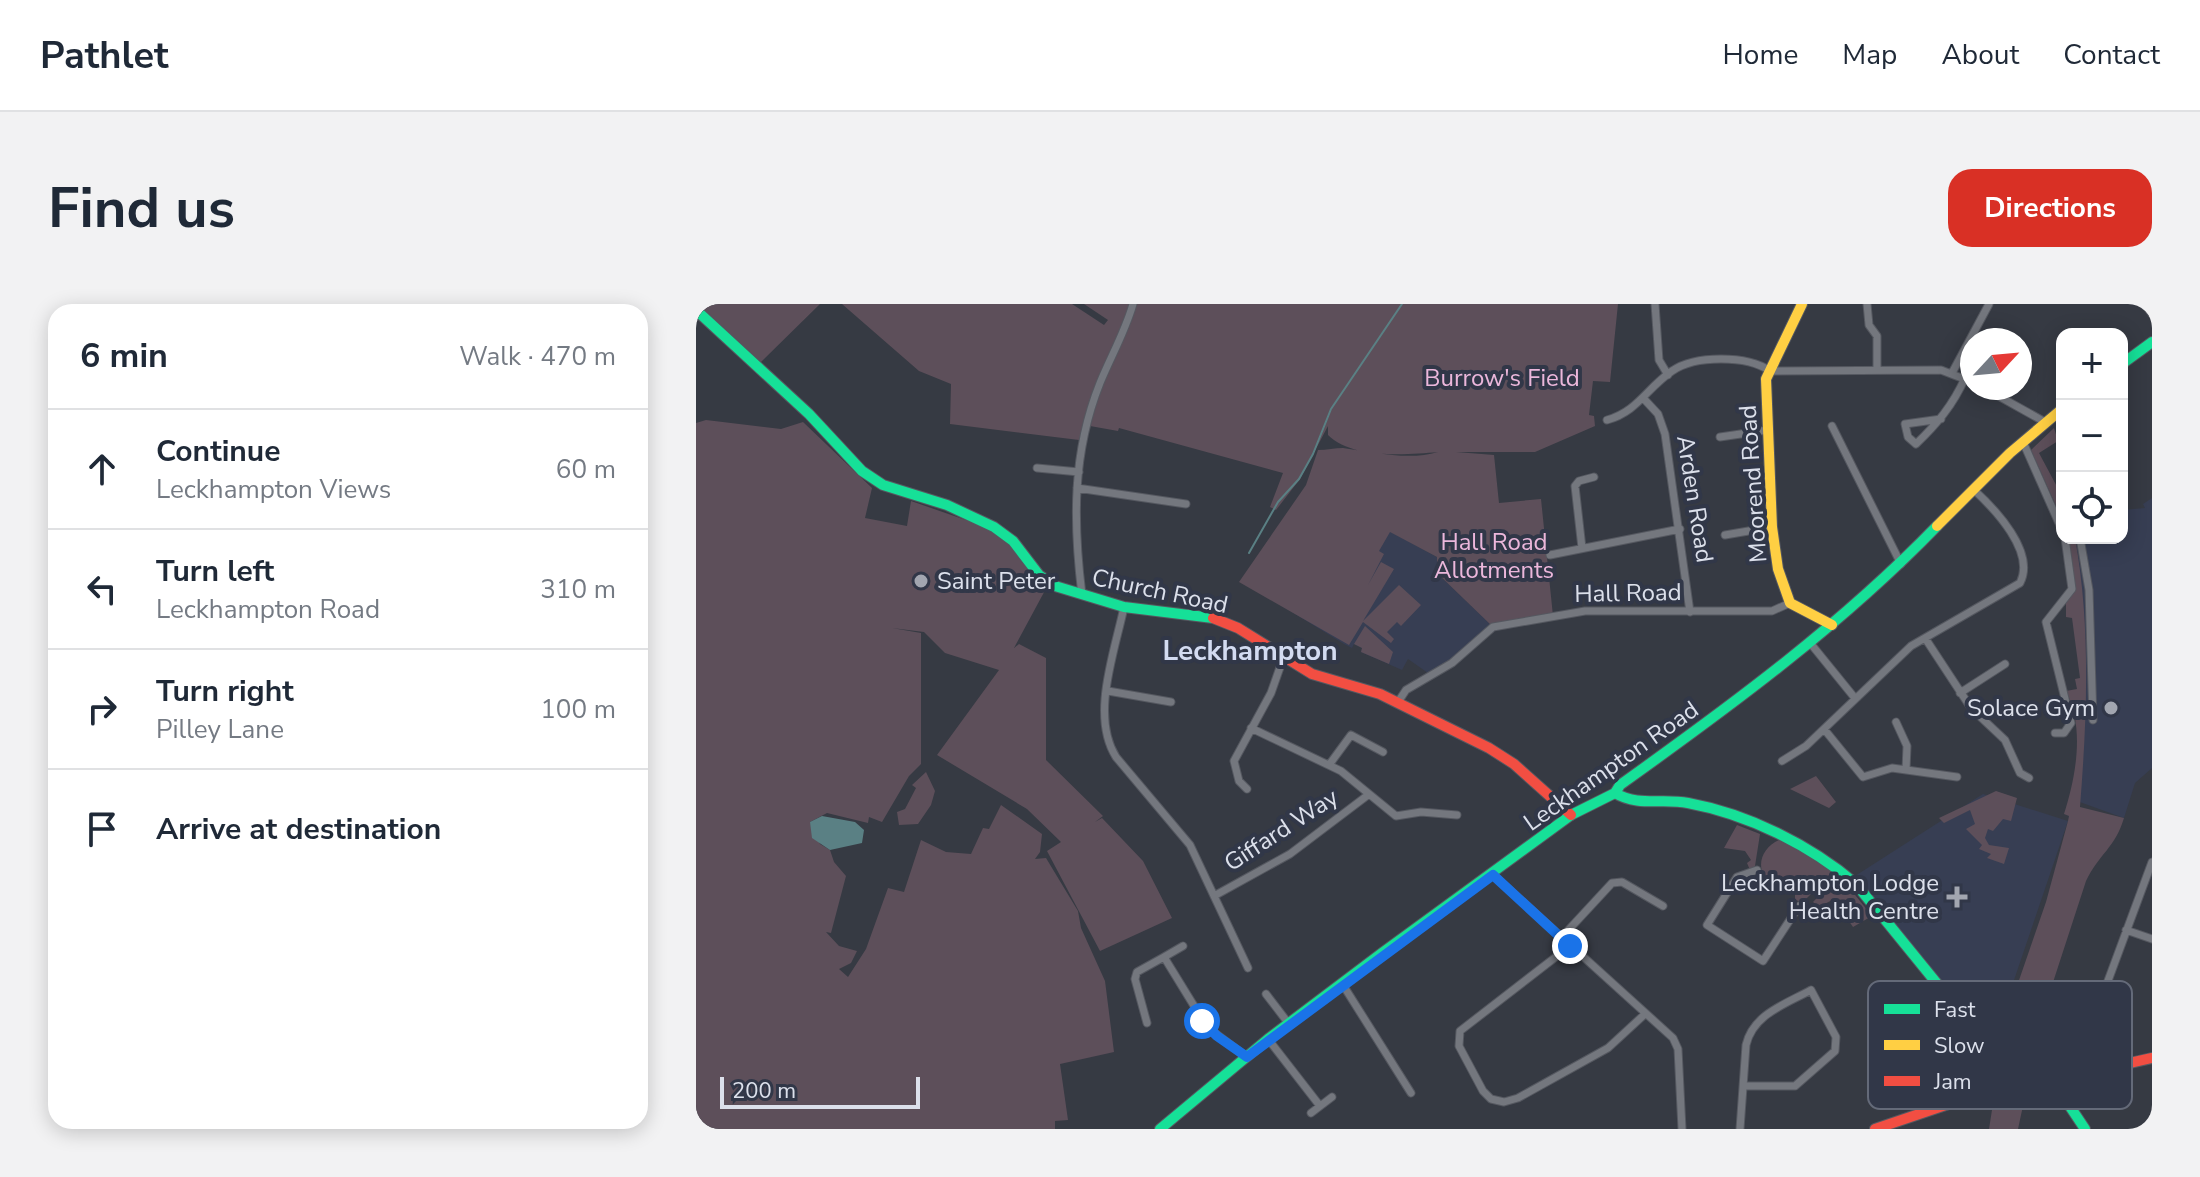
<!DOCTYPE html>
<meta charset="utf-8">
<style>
:root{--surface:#fff;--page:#f2f2f3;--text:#1f2937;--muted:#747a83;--line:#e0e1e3;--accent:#d93025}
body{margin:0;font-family:"Nunito Sans",sans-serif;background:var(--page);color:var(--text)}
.controls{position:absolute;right:24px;top:24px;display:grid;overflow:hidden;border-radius:16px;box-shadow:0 4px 20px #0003}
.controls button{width:72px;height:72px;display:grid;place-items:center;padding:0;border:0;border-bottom:2px solid var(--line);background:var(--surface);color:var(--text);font:40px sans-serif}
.compass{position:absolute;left:1264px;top:24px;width:72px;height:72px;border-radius:50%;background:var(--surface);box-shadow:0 4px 20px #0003;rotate:64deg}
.scale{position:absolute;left:24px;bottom:20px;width:200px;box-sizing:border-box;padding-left:8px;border:4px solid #dce0eb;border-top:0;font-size:22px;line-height:28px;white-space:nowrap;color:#dce0eb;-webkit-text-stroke:6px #313748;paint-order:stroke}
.stop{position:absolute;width:24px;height:24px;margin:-18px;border:6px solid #1a73e8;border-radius:50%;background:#fff}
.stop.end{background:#1a73e8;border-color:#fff;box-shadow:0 2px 8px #0008}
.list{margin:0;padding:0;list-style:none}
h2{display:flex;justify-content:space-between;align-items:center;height:104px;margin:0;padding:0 32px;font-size:34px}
h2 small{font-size:26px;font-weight:400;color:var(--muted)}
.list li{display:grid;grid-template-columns:52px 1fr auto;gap:24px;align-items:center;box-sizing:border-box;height:120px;padding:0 32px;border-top:2px solid var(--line)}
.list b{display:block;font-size:30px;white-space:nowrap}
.list p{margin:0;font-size:26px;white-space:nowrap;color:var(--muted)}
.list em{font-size:26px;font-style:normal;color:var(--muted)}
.icon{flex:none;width:44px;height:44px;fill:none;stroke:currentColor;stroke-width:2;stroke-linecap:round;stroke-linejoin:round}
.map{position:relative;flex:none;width:1456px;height:825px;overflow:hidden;border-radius:24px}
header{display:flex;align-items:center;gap:48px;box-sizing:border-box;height:112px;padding:0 40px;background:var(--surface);border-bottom:2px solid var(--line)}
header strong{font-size:38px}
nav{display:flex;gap:44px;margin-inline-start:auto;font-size:28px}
.intro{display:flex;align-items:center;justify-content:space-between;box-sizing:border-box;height:192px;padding:0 48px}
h1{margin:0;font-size:56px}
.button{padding:20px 36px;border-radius:24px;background:var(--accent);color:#fff;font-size:28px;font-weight:700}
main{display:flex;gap:48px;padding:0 48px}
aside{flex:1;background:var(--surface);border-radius:24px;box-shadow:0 4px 20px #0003}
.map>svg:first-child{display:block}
.built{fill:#373e53}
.green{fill:#5d4f5a}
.water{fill:#5a8084}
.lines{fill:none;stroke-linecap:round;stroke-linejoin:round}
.stream{stroke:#5a8084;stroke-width:2}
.street-casing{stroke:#555860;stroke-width:9}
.fast-casing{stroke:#555860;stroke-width:12}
.slow-casing{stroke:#555860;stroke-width:12}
.jam-casing{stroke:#555860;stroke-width:12}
.street{stroke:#74777e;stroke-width:7}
.fast{stroke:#16e098;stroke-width:10}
.slow{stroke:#ffcf43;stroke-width:10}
.jam{stroke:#f24e42;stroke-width:10}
.route{stroke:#1a73e8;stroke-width:10}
.poi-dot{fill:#a2a6b0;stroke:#313748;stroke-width:3}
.labels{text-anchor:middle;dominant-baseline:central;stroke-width:8;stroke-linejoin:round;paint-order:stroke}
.park-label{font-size:24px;fill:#ebb7db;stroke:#313748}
.street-label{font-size:24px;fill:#dce0eb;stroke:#313748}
.poi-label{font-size:24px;fill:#dce0eb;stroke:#313748;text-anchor:end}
.quarter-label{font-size:28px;font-weight:bold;fill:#d3dbf1;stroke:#313748}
.key{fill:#313748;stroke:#646a79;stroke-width:2}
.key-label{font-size:22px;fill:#dce0eb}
</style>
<header>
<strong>Pathlet</strong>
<nav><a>Home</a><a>Map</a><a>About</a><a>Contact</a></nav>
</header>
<div class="intro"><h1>Find us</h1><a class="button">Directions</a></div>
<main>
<aside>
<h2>6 min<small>Walk · 470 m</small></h2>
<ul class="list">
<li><svg class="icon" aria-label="ahead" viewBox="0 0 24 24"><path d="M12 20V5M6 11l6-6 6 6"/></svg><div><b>Continue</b><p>Leckhampton Views</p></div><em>60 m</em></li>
<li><svg class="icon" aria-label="left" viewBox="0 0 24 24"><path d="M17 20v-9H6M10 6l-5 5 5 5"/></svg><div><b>Turn left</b><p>Leckhampton Road</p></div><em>310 m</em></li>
<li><svg class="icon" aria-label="right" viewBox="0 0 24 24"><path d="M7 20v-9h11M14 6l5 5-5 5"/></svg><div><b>Turn right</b><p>Pilley Lane</p></div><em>100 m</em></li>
<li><svg class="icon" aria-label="arrive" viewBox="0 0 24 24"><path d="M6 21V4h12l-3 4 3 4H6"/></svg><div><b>Arrive at destination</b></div></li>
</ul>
</aside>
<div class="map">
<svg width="1456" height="825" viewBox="0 0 1456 825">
<rect width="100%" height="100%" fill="#363a43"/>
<path class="built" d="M1456,194V464L1439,479L1428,514L1381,497L1389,411L1377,234H1426V206L1449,204L1447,200Z
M635,195L741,253V269L794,320L756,355L732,369L712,355L706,366L665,348L666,344L658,340L656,344L648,340L578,297Z
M1287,490L1372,517L1298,735L1254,690L1159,572Z"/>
<path class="green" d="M0,0H124L64,59L0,4Z
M146,0H376L408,21L412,16L388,0H922L914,78L897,77L893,111L898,112L899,122L839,148H760L798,151L803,199L845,195L857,312L797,323L741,269V253L694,228L683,247L688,250L672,281L685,258L698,265L667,317L703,281L725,301L705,322L701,318L691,328L698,335L695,339L667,318L653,341L543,278L610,181L622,146C631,146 639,144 647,144C677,148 713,157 742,148C709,151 656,155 632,131V122L604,175L580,206L574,203L587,169L423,124L422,127L394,122L390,117L383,136L254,120L255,80L223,67Z
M10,116L85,125L107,118L176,184L169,214L211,222L215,197L307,229L353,279L318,344L323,340L350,354V456L407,512L399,518L406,514L447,557L476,614L404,647L351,547L365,538L331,505L241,451L303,366L249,349L228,328L196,324L225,329V460L213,472L186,518L173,513L172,519L131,509L114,518L124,540L134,546L138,558L150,572L135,629L130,628L143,642L161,647L155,659L143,665L152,673L170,645L192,584L208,588L225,536L250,548L275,550L287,524L293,525L305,501L346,530L344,548L339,555L350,554L382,607L385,624L409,677L418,748L364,760L372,816L359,817V825H0V119Z
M1358,124L1362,137L1343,149L1366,192V215L1335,146Z
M1369,234H1379C1395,322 1391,414 1384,503L1428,514C1419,544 1403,550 1390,577L1347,709L1322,825H1293L1311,711L1350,598L1372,517L1373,512L1368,510C1380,472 1389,424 1370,387L1381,385L1379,375L1384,374L1376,314L1370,313V297L1378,285Z
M669,322L697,348L693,360L665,348L666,344L658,340Z
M230,468L239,487L235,501L222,520L203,521L201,508L209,505L220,484L216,481Z
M1120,472L1140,498L1133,504L1094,485Z
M1300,487L1321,494L1315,517L1307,515L1297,527L1292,525L1289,534L1293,541L1313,544L1308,560L1291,554L1295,550L1283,545L1286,541L1270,525L1279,520L1274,506L1248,519L1243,514Z
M1041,521L1064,530L1059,562L1054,566L1051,559L1055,556L1049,547L1028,544Z
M1083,536L1124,553L1138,567L1107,598L1099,596V588L1077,575L1074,579C1058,565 1065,544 1083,536Z
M1143,571L1176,612L1157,623L1138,595L1123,603L1117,598Z"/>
<path class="water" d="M126,512L159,518L168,526L166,539L134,546L116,534L114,518Z"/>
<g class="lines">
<path class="stream" d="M553,249L582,198L603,175L617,150L635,105L706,0"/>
<g class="street-casing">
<path id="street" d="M959,0L963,56L972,71
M1171,0L1173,21L1181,32V66
M1449,0L1456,10
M1256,69L1293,0
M1288,84L1349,118
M948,95L962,110L969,130L994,308
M1245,115L1209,120L1212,133L1220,140C1241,120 1257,101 1269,74
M911,116C941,108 951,84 976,67C999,51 1051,51 1074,67L1245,66L1276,78
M1136,122L1205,260
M1024,133L1072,126
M1327,138L1366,226
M341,164L383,168
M381,184L490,200
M1029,231L1076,223
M1384,234L1393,286L1397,416
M886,244L879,182L883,177L898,173
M854,251L984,225
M386,291C377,218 376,149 404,79C415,52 429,28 437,0
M428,303C419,347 394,412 420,453L494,541L552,664
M1229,334L1275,404L1309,436L1324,469L1333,474
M1115,340L1158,393
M412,387L475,398
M1264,389L1309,360
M702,398L710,386L756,359L797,323L889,307H1076L1094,299
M1200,418L1211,442L1210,466
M555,424L645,467L700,512L725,508L761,511
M1128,425L1167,473L1196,464L1261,473
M1359,429H1368L1375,419L1350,318L1376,285L1369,234
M1086,457L1110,442L1215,342L1324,279C1340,248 1299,205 1277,185
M633,461L655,431L687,448
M551,485L543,477L538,457L575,389L588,352
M1061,566L1041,573L1011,621L1067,657L1103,602
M797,571L977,734L982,745L986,825
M518,592L594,550L672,491
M1430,626L1456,635
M865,634L916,579L926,578L967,602
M487,642L468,653L511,723L551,753
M874,642L764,727L763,742L787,787L795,795L808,798L822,794L912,744L949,710
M647,681L715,789
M570,690L593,720
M451,719L439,675L441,668L468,653
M572,735L624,802
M1416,763L1402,717L1403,701L1456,558
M615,809L636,793
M1044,825L1050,741C1057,710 1090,700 1115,686L1140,733L1139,747L1099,782H1047"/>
</g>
<g class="fast-casing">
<path id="fast" d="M0,6L113,110L166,167L187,181L251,201L298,223L317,237L343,271L359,282L428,303L517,314
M1426,60L1456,38
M919,489C942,503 967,494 992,499C1052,510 1114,541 1160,580L1291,741L1299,776
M1361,783L1389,825
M464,825L572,735L686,649L875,511L919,489L924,481C1036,401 1145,321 1241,222"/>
</g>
<g class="slow-casing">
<path id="slow" d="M1106,0L1070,75L1076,223L1082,265L1094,299L1136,321
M1241,222L1314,149L1366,105"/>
</g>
<g class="jam-casing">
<path id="jam" d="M517,314L542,324L616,370L684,390L793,444L818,460L875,511
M1179,825L1285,789L1302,775L1361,783L1416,763L1456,754"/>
</g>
<use href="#street" class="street"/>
<use href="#fast" class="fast"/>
<use href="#slow" class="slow"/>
<use href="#jam" class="jam"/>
</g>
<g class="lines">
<path class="route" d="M506,717L521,732L551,753L797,571L874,642"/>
</g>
<g class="poi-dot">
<circle cx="225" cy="277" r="8"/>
<circle cx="1415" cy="404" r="8"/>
<path d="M1257 581h8v8h8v8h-8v8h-8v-8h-8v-8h8z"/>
</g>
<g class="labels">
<g class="park-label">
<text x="806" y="74">Burrow's Field</text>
<text x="798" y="238">Hall Road<tspan x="798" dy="28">Allotments</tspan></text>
</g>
<g class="street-label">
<text transform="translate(1057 180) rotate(-94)">Moorend Road</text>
<text transform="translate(999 195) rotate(81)">Arden Road</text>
<text transform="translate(464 287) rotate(12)">Church Road</text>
<text transform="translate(932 289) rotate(-1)">Hall Road</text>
<text transform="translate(915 462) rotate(-35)">Leckhampton Road</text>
<text transform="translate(585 526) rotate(-33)">Giffard Way</text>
</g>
<g class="poi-label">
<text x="241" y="277" text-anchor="start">Saint Peter</text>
<text x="1399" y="404">Solace Gym</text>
<text x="1243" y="579">Leckhampton Lodge<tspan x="1243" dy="28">Health Centre</tspan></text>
</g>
<g class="quarter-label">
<text x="554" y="347">Leckhampton</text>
</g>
</g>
<rect x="1172" y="677" width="264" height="128" rx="12" class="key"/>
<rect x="1188" y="700" width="36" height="10" fill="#16e098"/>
<rect x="1188" y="736" width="36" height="10" fill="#ffcf43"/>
<rect x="1188" y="772" width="36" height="10" fill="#f24e42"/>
<g class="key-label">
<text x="1238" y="713">Fast</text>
<text x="1238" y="749">Slow</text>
<text x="1238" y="785">Jam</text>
</g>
</svg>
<div class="controls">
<button>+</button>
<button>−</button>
<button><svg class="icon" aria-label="locate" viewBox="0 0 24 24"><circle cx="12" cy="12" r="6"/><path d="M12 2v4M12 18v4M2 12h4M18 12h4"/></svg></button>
</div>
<svg class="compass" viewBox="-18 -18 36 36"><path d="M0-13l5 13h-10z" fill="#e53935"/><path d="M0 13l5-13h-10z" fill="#747a83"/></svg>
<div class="scale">200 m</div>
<div class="stop" style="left:506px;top:717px"></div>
<div class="stop end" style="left:874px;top:642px"></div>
</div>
</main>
